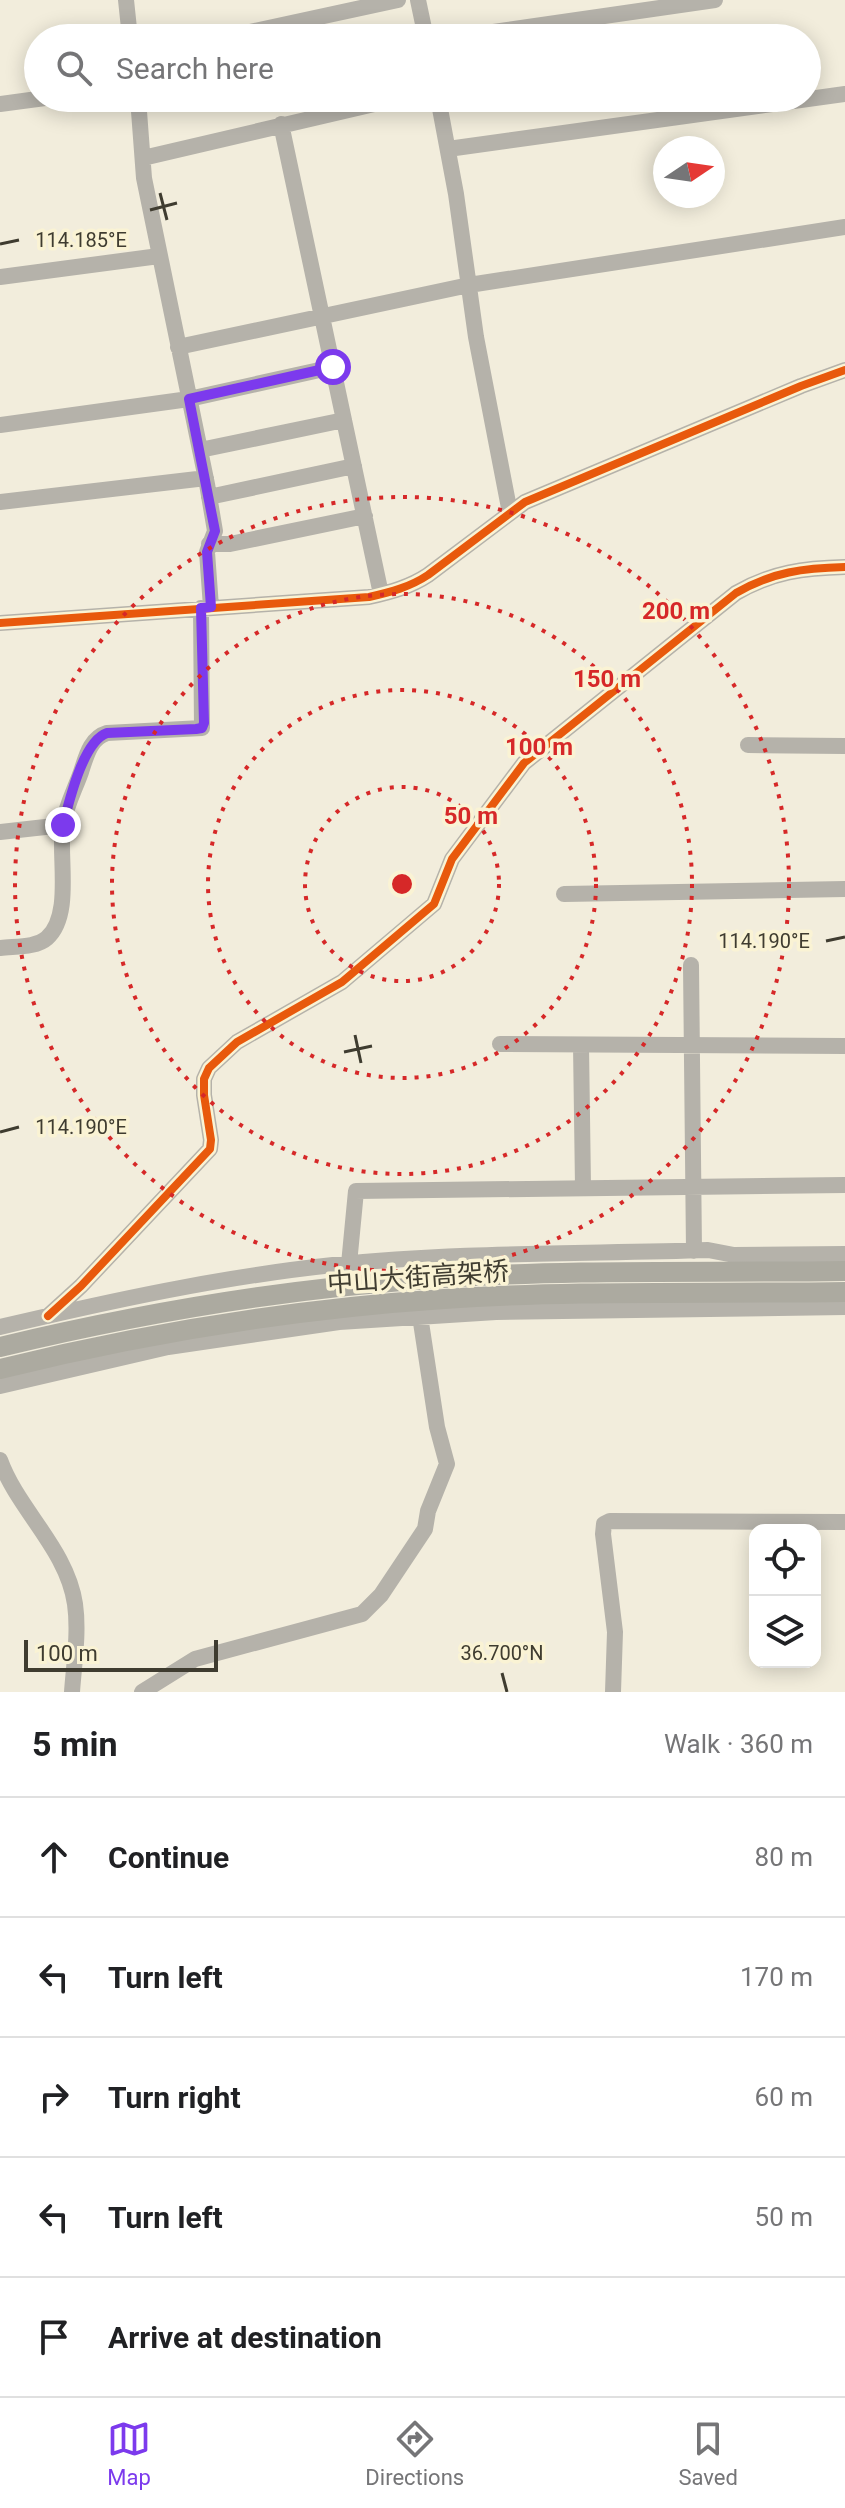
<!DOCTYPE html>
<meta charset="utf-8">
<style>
:root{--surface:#fff;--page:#f2f2f2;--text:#202124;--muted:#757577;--line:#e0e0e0;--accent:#7c3aed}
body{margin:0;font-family:Roboto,"Noto Sans SC",sans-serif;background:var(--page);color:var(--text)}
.controls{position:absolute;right:24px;bottom:24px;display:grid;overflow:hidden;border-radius:16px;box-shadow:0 4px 20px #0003}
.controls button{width:72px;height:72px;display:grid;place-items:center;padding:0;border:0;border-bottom:2px solid var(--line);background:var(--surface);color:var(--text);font:40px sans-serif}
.compass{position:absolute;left:653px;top:136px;width:72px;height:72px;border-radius:50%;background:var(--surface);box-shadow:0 4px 20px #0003;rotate:77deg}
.scale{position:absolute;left:24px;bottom:20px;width:194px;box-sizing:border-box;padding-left:8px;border:4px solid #3f3c30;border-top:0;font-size:22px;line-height:28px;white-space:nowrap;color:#3f3c30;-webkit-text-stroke:6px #faf3d4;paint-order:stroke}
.stop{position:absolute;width:24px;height:24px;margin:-18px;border:6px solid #7c3aed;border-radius:50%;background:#fff}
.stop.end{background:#7c3aed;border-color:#fff;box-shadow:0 2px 8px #0008}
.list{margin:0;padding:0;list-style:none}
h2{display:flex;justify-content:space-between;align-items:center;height:104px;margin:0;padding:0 32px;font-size:34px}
h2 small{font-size:26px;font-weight:400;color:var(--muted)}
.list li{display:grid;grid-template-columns:52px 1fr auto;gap:24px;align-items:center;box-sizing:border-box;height:120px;padding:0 32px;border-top:2px solid var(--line)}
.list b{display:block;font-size:30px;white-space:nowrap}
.list em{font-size:26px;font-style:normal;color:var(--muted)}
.icon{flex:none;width:44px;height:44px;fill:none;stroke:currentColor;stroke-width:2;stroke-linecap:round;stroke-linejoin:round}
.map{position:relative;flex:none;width:845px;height:1692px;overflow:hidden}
.search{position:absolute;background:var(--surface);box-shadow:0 4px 20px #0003;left:24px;right:24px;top:24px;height:88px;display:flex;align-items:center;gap:20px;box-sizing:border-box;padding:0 28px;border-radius:44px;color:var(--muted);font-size:30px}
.sheet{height:704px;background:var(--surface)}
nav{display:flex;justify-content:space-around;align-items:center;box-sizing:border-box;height:112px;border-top:2px solid var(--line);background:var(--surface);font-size:22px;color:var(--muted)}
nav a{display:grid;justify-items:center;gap:4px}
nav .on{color:var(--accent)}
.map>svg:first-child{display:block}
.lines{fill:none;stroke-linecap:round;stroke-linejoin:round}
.minor{stroke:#b5b2aa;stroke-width:16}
.major{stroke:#acaaa0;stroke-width:20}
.cycleway-casing{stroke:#faf3d4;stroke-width:13}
.cycleway{stroke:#e8590c;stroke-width:8}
.route{stroke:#7c3aed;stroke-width:10}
.ticks{fill:none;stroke:#3f3c30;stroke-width:3}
.ring{fill:none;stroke:#d62828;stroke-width:4;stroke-dasharray:4 8}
.labels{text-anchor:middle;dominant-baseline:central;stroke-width:7;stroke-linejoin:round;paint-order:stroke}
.street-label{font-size:26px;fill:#3f3c30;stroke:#faf3d4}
.ticks-label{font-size:20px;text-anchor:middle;fill:#3f3c30;stroke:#faf3d4;stroke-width:7;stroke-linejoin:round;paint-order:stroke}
.centre{fill:#d62828;stroke:#faf3d4;stroke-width:4}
.ring-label{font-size:24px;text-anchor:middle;font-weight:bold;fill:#d62828;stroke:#faf3d4;stroke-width:7;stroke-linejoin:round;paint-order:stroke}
</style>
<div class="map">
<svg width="845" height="1692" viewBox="0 0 845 1692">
<rect width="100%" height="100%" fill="#f2eddc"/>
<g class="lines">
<path class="minor" d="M126,0L130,38
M418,0L426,38
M222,38L398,0
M451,38L715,0
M138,98L144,178L207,484L215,531L207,552L211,607
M438,98L456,194L476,337L510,513
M0,104L45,98
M281,124L381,594
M448,149L845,94
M143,158L400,98
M0,277L159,256
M178,347L469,285L845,227
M0,425L189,399L333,367
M200,450L344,420
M209,497L354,466
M0,502L206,478
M209,544H230L365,516
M0,623L369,597C391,592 410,587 428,575L525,502L801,386L845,370
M748,745L845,746
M0,832L63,825
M564,894L845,889
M0,948C14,946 36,948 47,938C73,915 58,856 63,824C66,806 75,789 81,772C86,757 90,738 107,733L202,728L201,608
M691,965L694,1251
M500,1044L845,1046
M581,1045L583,1187
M349,1264L356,1191L845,1185
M48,1316L81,1286L210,1149L211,1140L204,1095V1079L209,1068L237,1042L342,982L434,904L452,859L524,763L736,593C772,572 804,568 845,567
M0,1327C110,1301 220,1277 333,1265C457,1252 583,1254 708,1250L734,1255L845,1254
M0,1386L168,1347L339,1322L496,1312L845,1307
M0,1460C18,1510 67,1549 75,1604C79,1632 74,1664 72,1692
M142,1692L195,1659L362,1614L381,1595L425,1529L428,1511L447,1464L437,1427L420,1316
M613,1692L615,1632L603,1534L604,1524L610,1521L845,1522"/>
<path class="major" d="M0,1347C146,1312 294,1287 444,1278C577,1269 712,1273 845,1271
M0,1369C146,1333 294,1309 444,1299C577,1290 712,1294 845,1292"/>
<g class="cycleway-casing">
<path id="cycleway" d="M0,623L369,597C391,592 410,587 428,575L525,502L801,386L845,370
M48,1316L81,1286L210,1149L211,1140L204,1095V1079L209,1068L237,1042L342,982L434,904L452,859L524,763L736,593C772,572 804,568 845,567"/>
</g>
<use href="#cycleway" class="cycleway"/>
</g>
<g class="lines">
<path class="route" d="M63,825C69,802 83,741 107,733L196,729L202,728L204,723L201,608L211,607L207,552L215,531L189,399L333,367"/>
</g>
<path class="ticks" d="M160,193L167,220M150,210L177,203M0,244L19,240M826,941L845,937M355,1035L361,1063M344,1052L372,1046M0,1132L19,1127M502,1673L507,1692"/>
<g class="ring">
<circle cx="402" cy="884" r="97"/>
<circle cx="402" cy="884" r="194"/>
<circle cx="402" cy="884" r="290"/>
<circle cx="402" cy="884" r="387"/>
</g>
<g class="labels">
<g class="street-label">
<text transform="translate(418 1277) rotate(-4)">中山大街高架桥</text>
</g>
</g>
<g class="ticks-label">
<text x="81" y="247">114.185°E</text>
<text x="764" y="948">114.190°E</text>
<text x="81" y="1134">114.190°E</text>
<text x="502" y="1660">36.700°N</text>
</g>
<circle cx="402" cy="884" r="12" class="centre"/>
<g class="ring-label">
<text x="676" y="619">200 m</text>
<text x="607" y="687">150 m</text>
<text x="539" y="755">100 m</text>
<text x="471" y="824">50 m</text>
</g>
</svg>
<div class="controls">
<button><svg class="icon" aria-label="locate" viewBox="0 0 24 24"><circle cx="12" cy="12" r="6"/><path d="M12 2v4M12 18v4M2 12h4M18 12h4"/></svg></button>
<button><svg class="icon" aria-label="layers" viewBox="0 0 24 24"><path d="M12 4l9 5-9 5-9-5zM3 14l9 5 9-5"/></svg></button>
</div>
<svg class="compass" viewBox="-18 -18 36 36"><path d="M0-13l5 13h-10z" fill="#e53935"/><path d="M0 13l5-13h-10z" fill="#757577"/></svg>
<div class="scale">100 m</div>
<div class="stop" style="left:333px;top:367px"></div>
<div class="stop end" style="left:63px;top:825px"></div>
<div class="search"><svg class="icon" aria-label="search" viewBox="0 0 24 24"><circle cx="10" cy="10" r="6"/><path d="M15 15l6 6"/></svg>Search here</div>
</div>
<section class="sheet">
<h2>5 min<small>Walk · 360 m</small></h2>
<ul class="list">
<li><svg class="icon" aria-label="ahead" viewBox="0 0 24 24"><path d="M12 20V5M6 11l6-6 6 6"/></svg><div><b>Continue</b></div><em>80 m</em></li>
<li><svg class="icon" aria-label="left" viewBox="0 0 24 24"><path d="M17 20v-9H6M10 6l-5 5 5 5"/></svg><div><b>Turn left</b></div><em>170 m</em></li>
<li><svg class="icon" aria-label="right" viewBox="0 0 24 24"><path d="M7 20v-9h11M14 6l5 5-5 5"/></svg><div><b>Turn right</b></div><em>60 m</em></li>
<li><svg class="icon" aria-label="left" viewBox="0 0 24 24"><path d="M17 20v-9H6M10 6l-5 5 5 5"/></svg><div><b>Turn left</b></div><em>50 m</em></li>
<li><svg class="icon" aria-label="arrive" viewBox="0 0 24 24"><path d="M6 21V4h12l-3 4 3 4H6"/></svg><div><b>Arrive at destination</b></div></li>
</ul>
</section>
<nav>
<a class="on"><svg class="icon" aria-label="map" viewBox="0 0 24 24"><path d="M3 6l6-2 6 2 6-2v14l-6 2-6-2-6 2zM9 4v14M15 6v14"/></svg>Map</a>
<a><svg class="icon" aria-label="directions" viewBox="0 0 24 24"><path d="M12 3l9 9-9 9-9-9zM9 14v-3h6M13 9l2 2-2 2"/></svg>Directions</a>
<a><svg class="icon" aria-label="saved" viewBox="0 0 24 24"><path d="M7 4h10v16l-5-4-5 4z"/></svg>Saved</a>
</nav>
